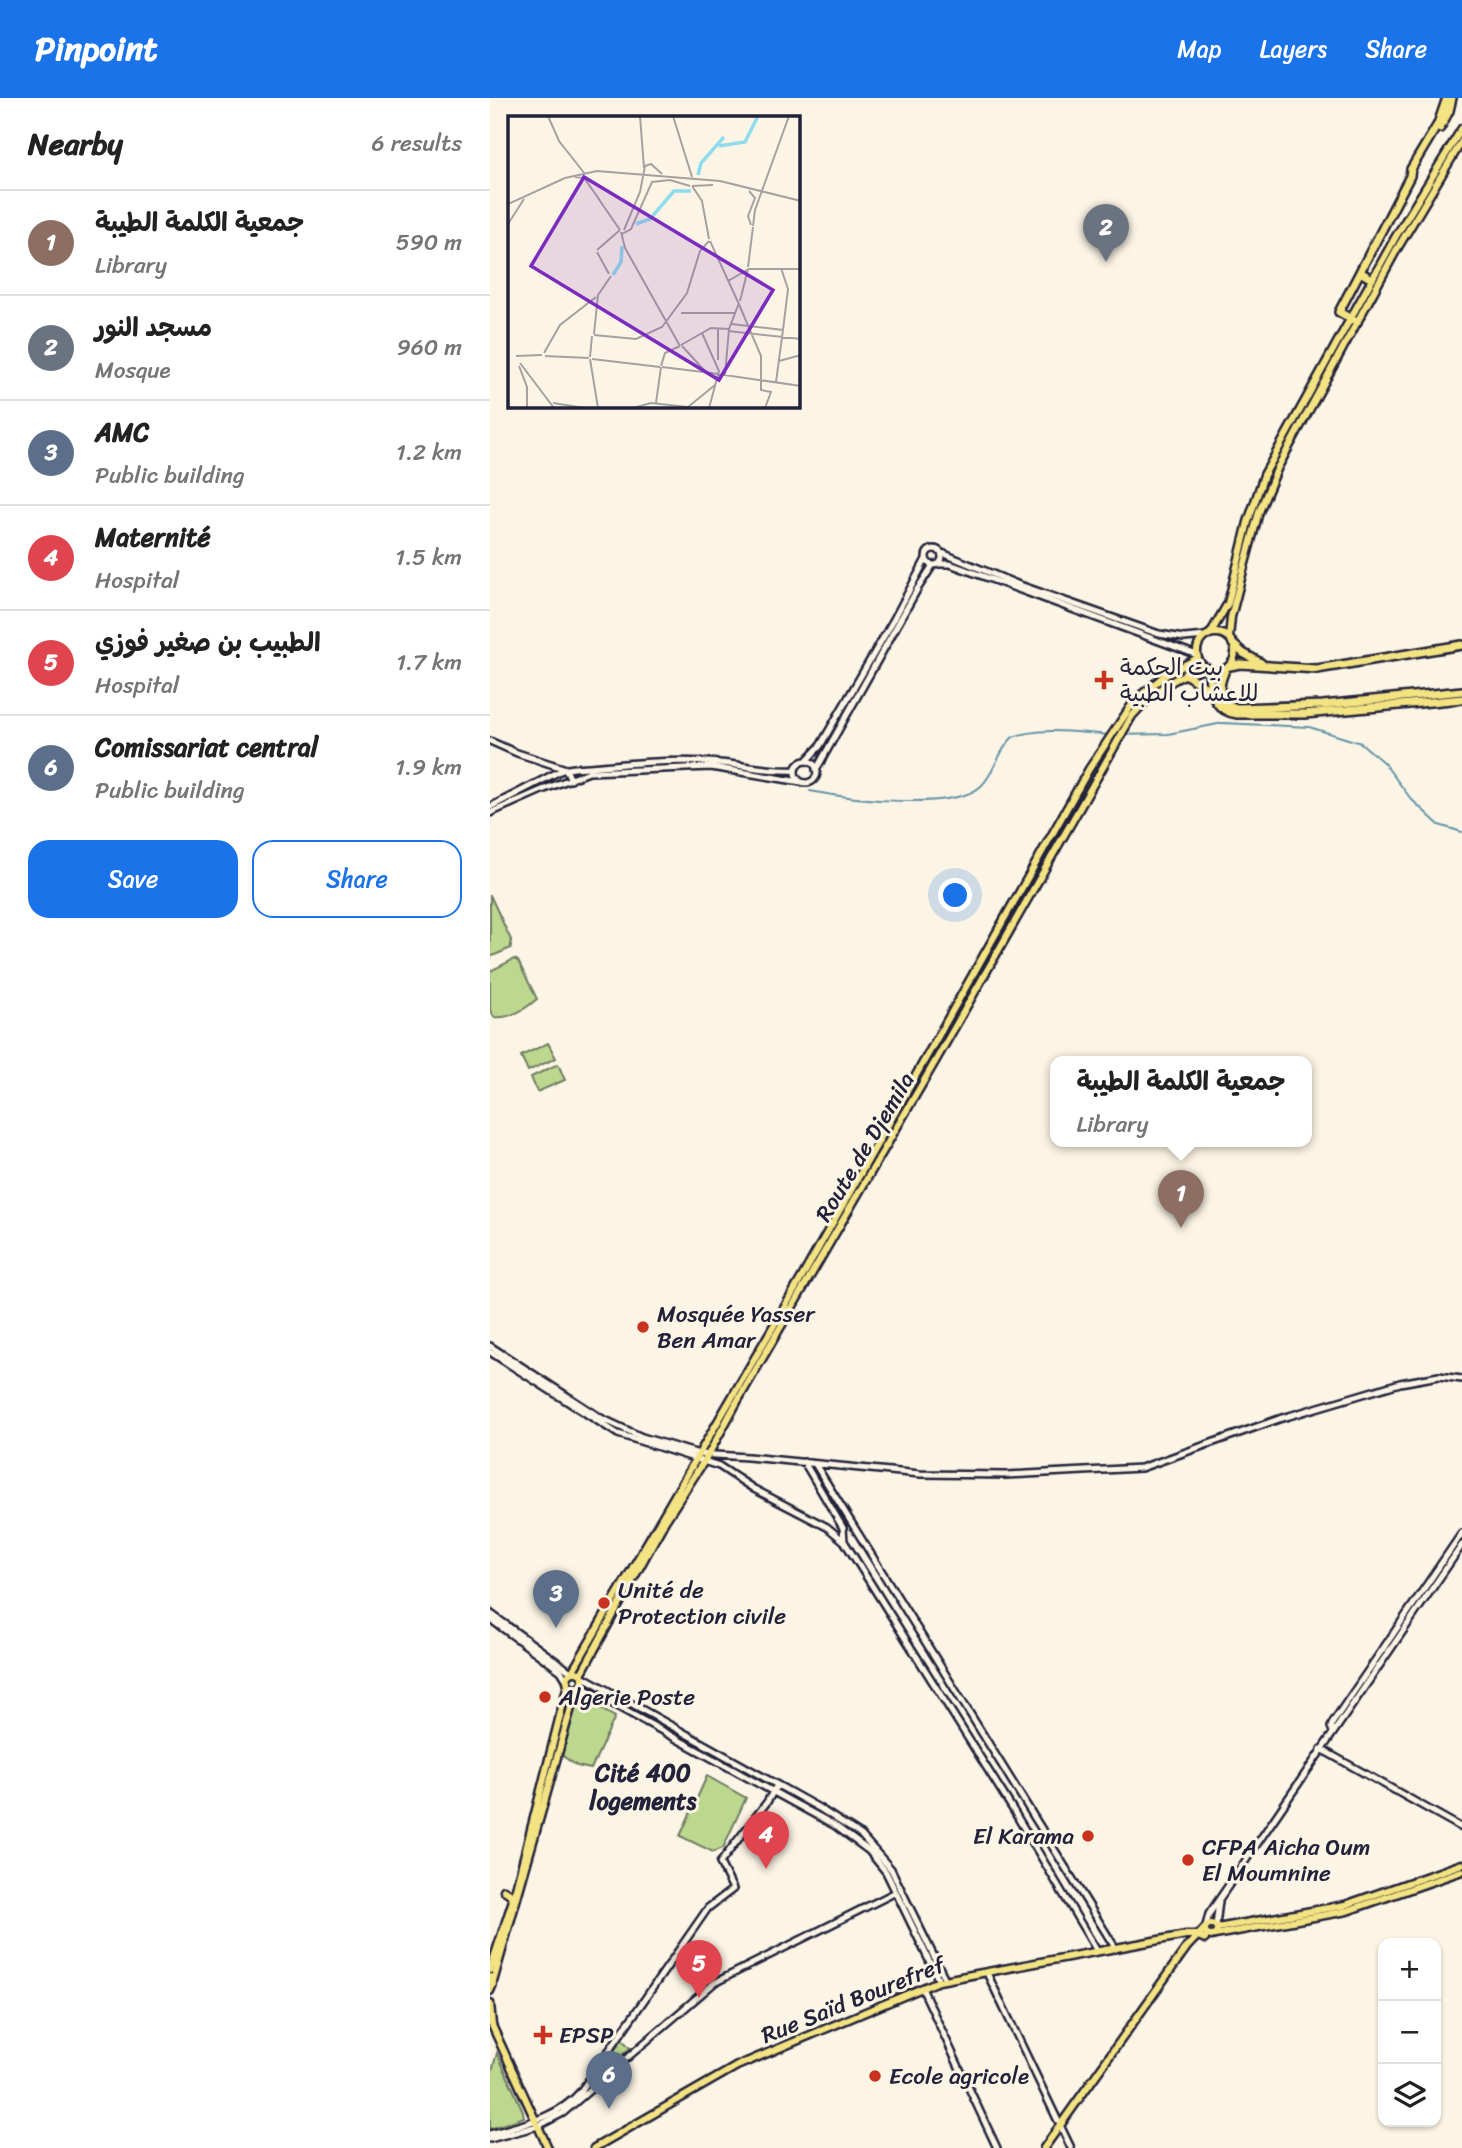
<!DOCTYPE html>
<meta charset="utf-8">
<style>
:root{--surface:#fff;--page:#f6f6f6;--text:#222;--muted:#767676;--line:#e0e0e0;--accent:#1a73e8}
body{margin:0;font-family:Sriracha,"Playpen Sans Arabic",sans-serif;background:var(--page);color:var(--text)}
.controls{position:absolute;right:21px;bottom:21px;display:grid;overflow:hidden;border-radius:14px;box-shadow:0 2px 5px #0004}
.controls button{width:63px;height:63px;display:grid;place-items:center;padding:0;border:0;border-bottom:2px solid var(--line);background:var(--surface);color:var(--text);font:35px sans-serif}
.you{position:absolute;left:466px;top:798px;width:24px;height:24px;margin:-18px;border:5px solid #fff;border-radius:50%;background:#1a73e8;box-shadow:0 0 0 10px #1a73e833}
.badge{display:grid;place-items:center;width:46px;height:46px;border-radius:50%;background:var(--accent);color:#fff;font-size:23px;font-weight:700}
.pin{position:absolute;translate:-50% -58px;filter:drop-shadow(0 2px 4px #0008)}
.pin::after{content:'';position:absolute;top:37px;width:24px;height:21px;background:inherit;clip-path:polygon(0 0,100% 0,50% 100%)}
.popup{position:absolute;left:560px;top:958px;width:262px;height:91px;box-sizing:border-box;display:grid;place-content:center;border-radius:14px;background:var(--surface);filter:drop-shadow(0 2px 5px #0005);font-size:23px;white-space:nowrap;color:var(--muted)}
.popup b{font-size:26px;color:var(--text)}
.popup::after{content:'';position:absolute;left:50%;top:100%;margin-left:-14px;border:14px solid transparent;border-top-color:var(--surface)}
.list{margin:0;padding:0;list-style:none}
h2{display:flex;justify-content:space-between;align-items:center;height:91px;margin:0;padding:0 28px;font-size:30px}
h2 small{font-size:23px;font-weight:400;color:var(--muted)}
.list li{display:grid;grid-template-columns:46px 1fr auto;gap:21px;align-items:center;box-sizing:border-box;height:105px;padding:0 28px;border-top:2px solid var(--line)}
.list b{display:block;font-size:26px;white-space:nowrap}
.list p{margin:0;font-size:23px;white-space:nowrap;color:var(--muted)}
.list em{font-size:23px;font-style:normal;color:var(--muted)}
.actions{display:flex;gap:14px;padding:21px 28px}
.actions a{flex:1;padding:16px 0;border:2px solid var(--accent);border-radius:21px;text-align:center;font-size:24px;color:var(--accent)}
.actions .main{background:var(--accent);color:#fff}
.icon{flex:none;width:38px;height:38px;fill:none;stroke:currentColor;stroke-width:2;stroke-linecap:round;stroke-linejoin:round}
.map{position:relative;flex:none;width:972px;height:2050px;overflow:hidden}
header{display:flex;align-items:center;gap:42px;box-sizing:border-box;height:98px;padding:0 35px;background:var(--accent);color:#fff}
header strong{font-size:33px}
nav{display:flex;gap:38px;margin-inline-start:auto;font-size:24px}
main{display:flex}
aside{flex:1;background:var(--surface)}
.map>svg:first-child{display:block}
.green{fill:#bcd78e;stroke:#6f7c64;stroke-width:2}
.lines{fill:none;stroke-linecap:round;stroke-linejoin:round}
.stream{stroke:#6392a6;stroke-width:2}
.secondary-casing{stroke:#22223b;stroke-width:10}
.primary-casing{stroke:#22223b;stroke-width:11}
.highway-casing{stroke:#22223b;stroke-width:12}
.secondary{stroke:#fcf5e5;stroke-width:5}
.primary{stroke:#f4e382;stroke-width:6}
.highway{stroke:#f4e382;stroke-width:7}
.poi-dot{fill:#c8321e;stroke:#fcf5e5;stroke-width:2.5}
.labels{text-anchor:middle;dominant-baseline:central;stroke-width:6;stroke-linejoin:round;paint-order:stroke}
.poi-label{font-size:23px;fill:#22223b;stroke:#fcf5e5;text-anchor:start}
.street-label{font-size:23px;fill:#22223b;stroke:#fcf5e5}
.neighbourhood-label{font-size:24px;font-weight:bold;fill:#22223b;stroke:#fcf5e5}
.inset-river{fill:none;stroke:#8fdcee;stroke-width:3.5}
.inset-road{fill:none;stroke:#a5a1a1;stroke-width:2}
.view{fill:#7b2cbf;fill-opacity:0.15;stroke:#7b2cbf;stroke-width:3.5}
.inset-edge{fill:none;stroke:#22223b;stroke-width:3.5}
</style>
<header>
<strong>Pinpoint</strong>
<nav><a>Map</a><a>Layers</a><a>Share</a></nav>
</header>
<main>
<aside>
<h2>Nearby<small>6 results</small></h2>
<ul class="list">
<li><span class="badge" style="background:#8d6e63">1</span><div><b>جمعية الكلمة الطيبة</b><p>Library</p></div><em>590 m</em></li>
<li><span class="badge" style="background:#6b7280">2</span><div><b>مسجد النور</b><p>Mosque</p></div><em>960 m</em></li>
<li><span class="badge" style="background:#5c6f8a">3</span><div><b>AMC</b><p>Public building</p></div><em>1.2 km</em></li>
<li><span class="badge" style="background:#e0444e">4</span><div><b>Maternité</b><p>Hospital</p></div><em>1.5 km</em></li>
<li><span class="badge" style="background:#e0444e">5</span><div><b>الطبيب بن صغير فوزي</b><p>Hospital</p></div><em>1.7 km</em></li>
<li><span class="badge" style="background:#5c6f8a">6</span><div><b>Comissariat central</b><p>Public building</p></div><em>1.9 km</em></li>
</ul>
<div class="actions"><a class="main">Save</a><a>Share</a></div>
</aside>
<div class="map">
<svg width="972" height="2050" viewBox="0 0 972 2050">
<rect width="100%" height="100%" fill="#fcf5e5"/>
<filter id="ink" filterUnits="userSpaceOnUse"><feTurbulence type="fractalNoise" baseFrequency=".0143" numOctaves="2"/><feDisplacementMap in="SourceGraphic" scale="14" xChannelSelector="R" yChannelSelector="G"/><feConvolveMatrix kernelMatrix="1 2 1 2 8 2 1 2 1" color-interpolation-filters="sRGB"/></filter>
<g filter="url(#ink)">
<path class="green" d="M0,797L21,842V850L0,859Z
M24,861L28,863L47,901C34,912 20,921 4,919L0,912V873Z
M58,945L66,960L38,973L31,958Z
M68,966L75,982L47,994L41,979Z
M89,1599L125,1619L101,1671L87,1668L70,1656L83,1607Z
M217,1678L256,1700L233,1750L223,1754L190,1738Z
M130,1939L140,1950L99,1986Z
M7,1955L33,2013L34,2019L0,2031V1980Z"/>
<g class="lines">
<path class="stream" d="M625,637L678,636L733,625L819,629L871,645L894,665L921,701L949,727L972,734
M320,693C355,700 464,714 491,688C505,675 508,652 523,639C553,628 589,635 620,637"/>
<g class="secondary-casing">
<path id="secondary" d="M436 459a8 8 0 1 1 16 0a8 8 0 1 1-16 0Z
M450,454L527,486L669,536L694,540L716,538
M448,466H460L707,557
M0,643L27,655L76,671L81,682
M316,663L330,648L404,521L436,461
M305 674a11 11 0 1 1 22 0a11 11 0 1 1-22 0Z
M326,672L428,490L443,467
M0,709L72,672L84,670C132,667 182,660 230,665C255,667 279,674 305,672
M0,715L52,692L99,674L221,669L311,684
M0,1248L111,1320L152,1339L209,1356L258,1359L430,1376L516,1377L651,1370L789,1321L910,1285L949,1278L972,1281
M0,1254L128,1336L229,1368L264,1391L337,1429L354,1443L522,1710L607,1853
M314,1364L353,1430L354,1443
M325,1366L626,1851
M0,1515L81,1574
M0,1521L71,1573L76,1581
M92,1578L329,1710L371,1737L401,1771L455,1881
M90,1588L344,1727L379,1753L396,1774L449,1883
M843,1634L841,1629L843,1624L972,1435
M831,1651L972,1730
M716,1828L719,1816L972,1447
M726,1828L729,1803
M497,1875L581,2050
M432,1890L507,2050
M0,2036C33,2026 68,2020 91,1993L218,1810L243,1791L230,1765L277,1704L287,1687
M0,2041L48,2028L73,2015L224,1885L406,1794"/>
</g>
<g class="primary-casing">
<path id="primary" d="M707 554a19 19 0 1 1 38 0a19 19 0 1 1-38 0Z
M720,536L738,505L758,424L774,377L906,138L972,30
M739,540L741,519L754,469L769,414L788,369L907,151L972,43
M77 1582a8 8 0 1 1 16 0a8 8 0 1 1-16 0Z
M82,1574L312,1179L599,671L645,602L674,578L708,560
M91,1576L175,1423L218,1357L247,1304L446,962L642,618C662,595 686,575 717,570
M14,1792L20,1796L23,1802
M715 1832a6 6 0 1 1 12 0a6 6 0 1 1-12 0Z
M727,1830L855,1807L972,1766
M725,1837L857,1813L972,1773
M0,1872L23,1802L78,1586
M0,1879L3,1886L0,1893
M3,1884L87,1589
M0,1905L2,1927
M0,1923L58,2050
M104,2050L247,1968L449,1883L696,1837H706L715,1841
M554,2050L697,1849L715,1830"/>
</g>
<g class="highway-casing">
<path id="highway" d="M950,30L959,13L962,0
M870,174L882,181
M867,224L849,214L920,78L921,71L948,26L957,0
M743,546L753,555L771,565
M740,568L750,566L827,571L972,547
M719,572C719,593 724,613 747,616H815L972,601
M735,572C730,584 727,594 735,606L747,610L833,607L972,593
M695,576L721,593"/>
</g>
<use href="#secondary" class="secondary"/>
<use href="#primary" class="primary"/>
<use href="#highway" class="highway"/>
</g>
</g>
<g class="poi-dot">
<path d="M610.5 571.5h7v7h7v7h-7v7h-7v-7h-7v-7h7z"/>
<circle cx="153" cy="1229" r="7"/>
<circle cx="114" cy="1505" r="7"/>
<circle cx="55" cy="1599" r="7"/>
<circle cx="598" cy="1738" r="7"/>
<circle cx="698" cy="1762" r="7"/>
<path d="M49.5 1926.5h7v7h7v7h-7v7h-7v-7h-7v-7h7z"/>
<circle cx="385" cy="1978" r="7"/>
</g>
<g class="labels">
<g class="poi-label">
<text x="630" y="569">بيت الحكمة<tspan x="630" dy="26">للاعشاب الطبية</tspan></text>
<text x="167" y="1216">Mosquée Yasser<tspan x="167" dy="26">Ben Amar</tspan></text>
<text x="128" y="1492">Unité de<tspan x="128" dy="26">Protection civile</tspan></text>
<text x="69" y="1599">Algerie Poste</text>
<text x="584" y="1738" text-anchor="end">El Karama</text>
<text x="712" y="1749">CFPA Aicha Oum<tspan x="712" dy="26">El Moumnine</tspan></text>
<text x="69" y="1937">EPSP</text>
<text x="399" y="1978">Ecole agricole</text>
</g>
<g class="street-label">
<text transform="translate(375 1049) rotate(-59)">Route de Djemila</text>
<text transform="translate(363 1902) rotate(-22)">Rue Saïd Bourefref</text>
</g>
<g class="neighbourhood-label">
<text x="153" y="1675">Cité 400<tspan x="153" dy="28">logements</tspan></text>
</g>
</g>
<g transform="translate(18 18)">
<rect width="292" height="292" fill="#fcf5e5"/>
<path class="inset-river" d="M211,30L237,26L250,0M190,59L193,47L216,21M128,108L142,103L166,75H183M105,159L113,146L114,130"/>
<path class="inset-road" d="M40,0L51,25L77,58M132,0L136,52M165,0L184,61M67,61L76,62L91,83M184,70L194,85L201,123M184,70L205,69M241,75L247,82L240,100L243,109M90,82L112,114M0,88L57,62L89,55L212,65L293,85M0,108L16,83M245,110L247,94L281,0M116,114L132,76L137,50L143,48L154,58M113,116L117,132L172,230M114,118L123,113L144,66L162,64L182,70M202,125L230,186M89,134L112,114M89,136L101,158M240,151L245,111M273,152L280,173L275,214M240,153H293M220,165L239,154M232,185L240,153M230,186L253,240V274L263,276L257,292M173,197H227M223,208L275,214L268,266M210,212V244M220,215L293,223M194,217L211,255L201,292M86,218L90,179L103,160M86,219L128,223L154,211L179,177L192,135L201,125M173,229L203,212L221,213M174,230L196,254M36,237L52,209L88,181M8,240L34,239M37,240L81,242M82,241L84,220M82,243L90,292M84,243L152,251M271,245L293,239M12,247L46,292M11,250L19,271V292M153,250L157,237L172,230M154,251L195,256M196,256L293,270M217,259L221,213L231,187M45,287L77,292M148,287L153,251M125,292L143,287L180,291L207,269"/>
<path class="view" d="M76,61L265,174L211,264L23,150Z"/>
<rect width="292" height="292" class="inset-edge"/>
</g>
</svg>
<div class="controls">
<button>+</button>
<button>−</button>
<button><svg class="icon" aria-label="layers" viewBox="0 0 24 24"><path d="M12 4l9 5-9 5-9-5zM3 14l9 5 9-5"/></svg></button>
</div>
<div class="you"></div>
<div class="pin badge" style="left:691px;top:1130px;background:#8d6e63">1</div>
<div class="popup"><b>جمعية الكلمة الطيبة</b>Library</div>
<div class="pin badge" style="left:616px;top:164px;background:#6b7280">2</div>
<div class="pin badge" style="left:66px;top:1530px;background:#5c6f8a">3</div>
<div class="pin badge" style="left:276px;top:1771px;background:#e0444e">4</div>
<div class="pin badge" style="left:209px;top:1900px;background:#e0444e">5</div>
<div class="pin badge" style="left:119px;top:2011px;background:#5c6f8a">6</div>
</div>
</main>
